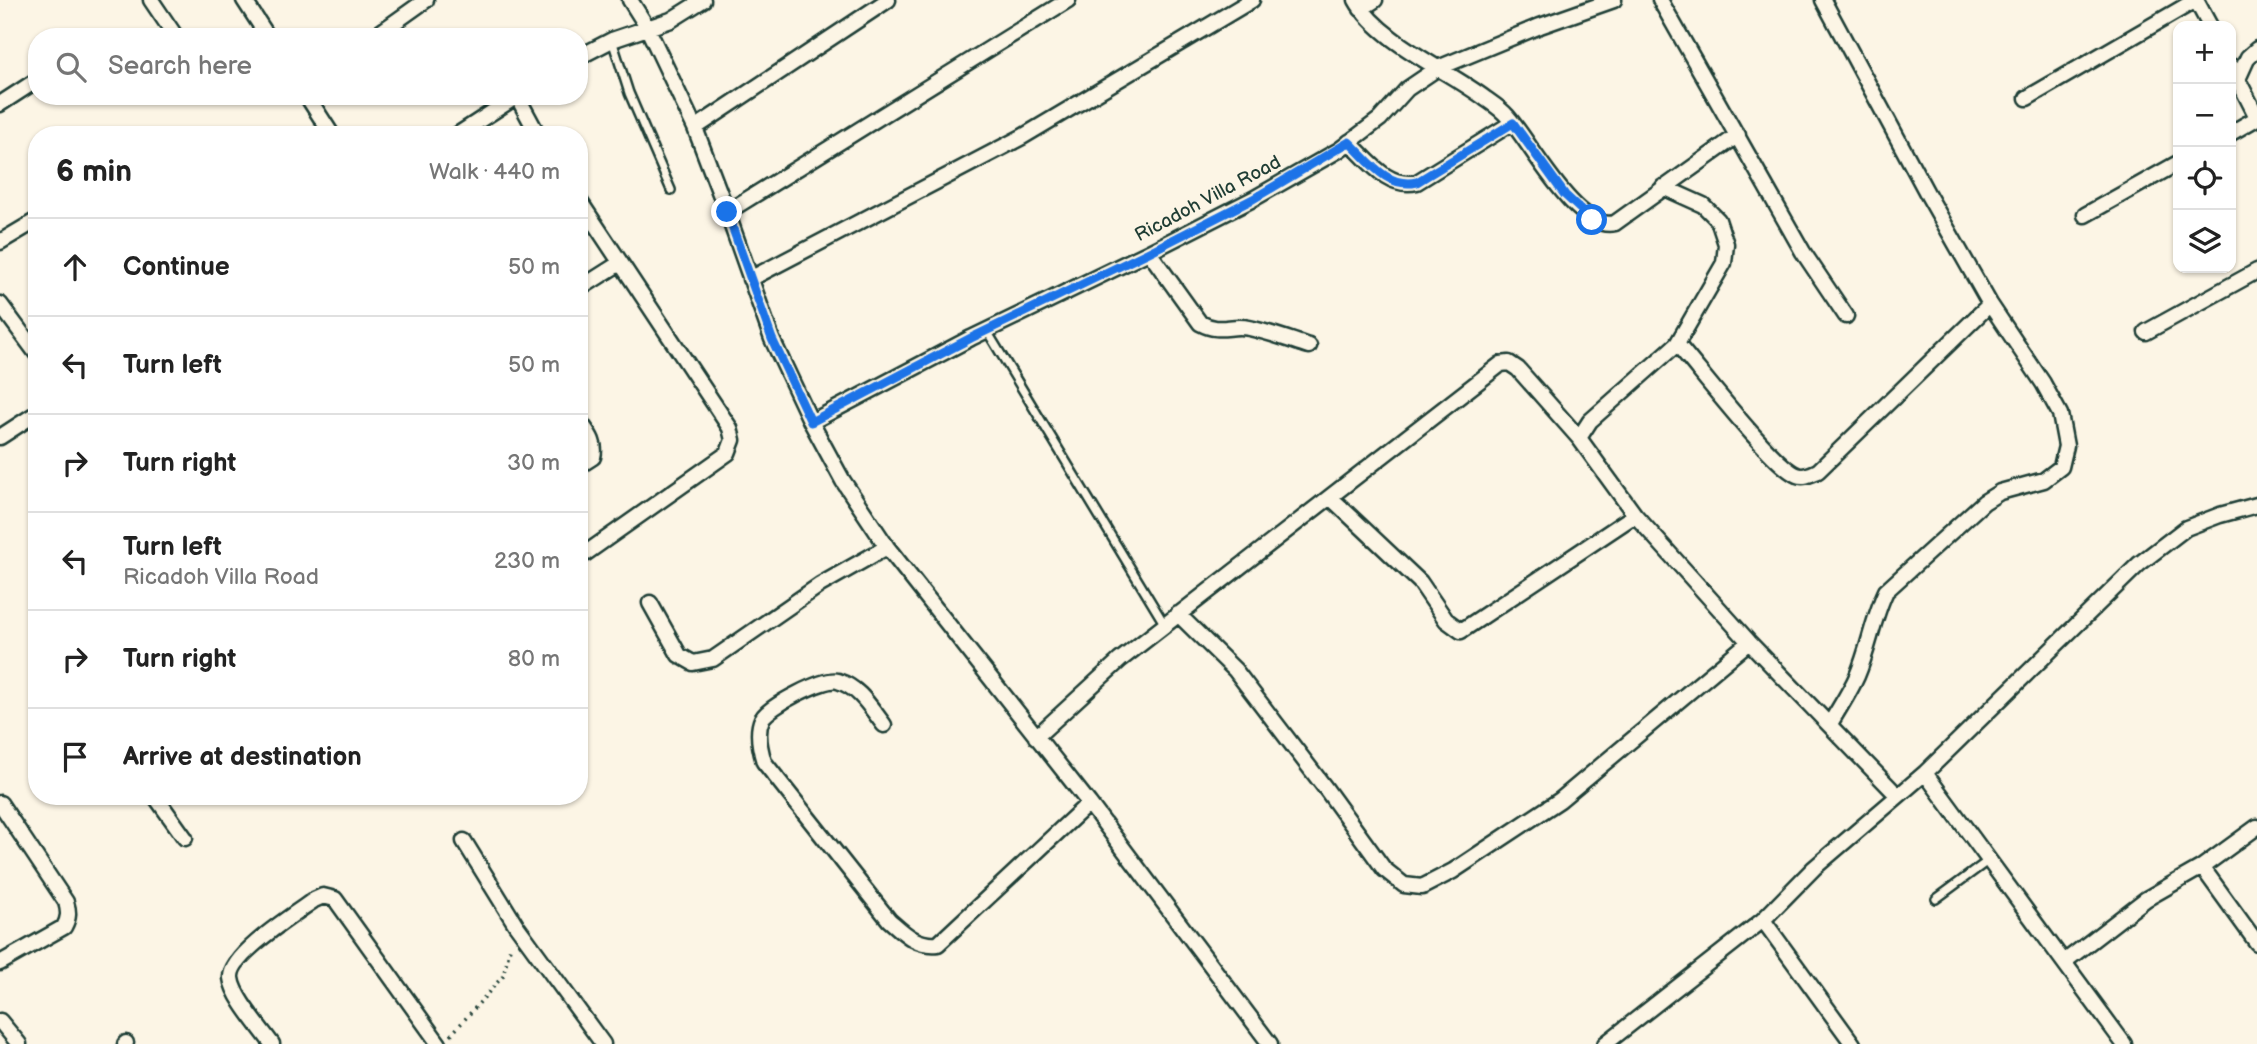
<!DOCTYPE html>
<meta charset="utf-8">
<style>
:root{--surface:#fff;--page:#f6f6f6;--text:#222;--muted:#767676;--line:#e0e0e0}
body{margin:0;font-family:"Balsamiq Sans",sans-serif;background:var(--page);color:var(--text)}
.controls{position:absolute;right:21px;top:21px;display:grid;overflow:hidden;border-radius:14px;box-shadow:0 2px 5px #0004}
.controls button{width:63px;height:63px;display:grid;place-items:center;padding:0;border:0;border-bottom:2px solid var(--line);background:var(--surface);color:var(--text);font:35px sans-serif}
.stop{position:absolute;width:21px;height:21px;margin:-16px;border:5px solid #1a73e8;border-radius:50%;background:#fff}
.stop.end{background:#1a73e8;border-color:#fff;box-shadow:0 2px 7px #0008}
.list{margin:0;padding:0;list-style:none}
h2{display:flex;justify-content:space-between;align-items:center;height:91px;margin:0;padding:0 28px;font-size:30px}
h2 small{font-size:23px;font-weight:400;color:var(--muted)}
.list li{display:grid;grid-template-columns:46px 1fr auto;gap:21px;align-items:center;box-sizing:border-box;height:98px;padding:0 28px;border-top:2px solid var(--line)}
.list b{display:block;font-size:26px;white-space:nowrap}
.list p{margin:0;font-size:23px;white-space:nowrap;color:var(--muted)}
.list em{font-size:23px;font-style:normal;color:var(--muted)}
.icon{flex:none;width:38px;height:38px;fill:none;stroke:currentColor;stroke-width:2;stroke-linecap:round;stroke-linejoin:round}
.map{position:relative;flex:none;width:2257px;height:1044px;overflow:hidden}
.search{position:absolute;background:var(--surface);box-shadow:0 2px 5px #0004;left:28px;top:28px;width:560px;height:77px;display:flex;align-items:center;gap:18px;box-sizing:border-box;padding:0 24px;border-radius:28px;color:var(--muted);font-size:26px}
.panel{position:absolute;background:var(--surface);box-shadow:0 2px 5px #0004;left:28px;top:126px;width:560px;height:679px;border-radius:28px}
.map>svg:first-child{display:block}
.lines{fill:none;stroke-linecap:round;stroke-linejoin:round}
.lane-casing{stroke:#1f3d34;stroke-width:12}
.street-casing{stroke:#1f3d34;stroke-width:19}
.path{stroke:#1f3d34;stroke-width:3.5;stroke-dasharray:2 5;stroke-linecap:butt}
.lane{stroke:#fcf5e5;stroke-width:7}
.street{stroke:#fcf5e5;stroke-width:14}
.route{stroke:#1a73e8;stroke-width:9}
.labels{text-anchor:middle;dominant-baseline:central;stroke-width:6;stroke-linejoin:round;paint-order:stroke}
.street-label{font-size:19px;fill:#1f3d34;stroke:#fcf5e5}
</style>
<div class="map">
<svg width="2257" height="1044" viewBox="0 0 2257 1044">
<rect width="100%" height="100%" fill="#fcf5e5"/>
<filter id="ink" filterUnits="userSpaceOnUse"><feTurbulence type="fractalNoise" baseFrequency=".0143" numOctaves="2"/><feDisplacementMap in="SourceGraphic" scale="14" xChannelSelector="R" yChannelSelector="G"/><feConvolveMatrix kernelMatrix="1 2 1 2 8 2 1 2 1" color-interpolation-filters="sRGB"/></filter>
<g filter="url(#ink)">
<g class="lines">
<g class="lane-casing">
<path id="lane" d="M612,40L629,93L671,190
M987,331L1165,625
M1936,899L1989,860"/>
</g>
<g class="street-casing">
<path id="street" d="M151,0L176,37
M244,0L268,37
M630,0L647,27L695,128L727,212L772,339L811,422L843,481L887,547L1089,803L1270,1044
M1356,0C1379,42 1448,70 1486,99C1493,104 1501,109 1507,116C1530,141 1577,233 1615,223L1738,135
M1660,0L1803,252L1846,316
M1823,0L1928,195L1990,304L2043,383L2060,414L2066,446L2061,467L2044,480L2000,492L1984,502L1886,591C1873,618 1869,648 1857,676C1850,692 1839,708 1830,724
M2196,0L2210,26
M1361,9L1375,0
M374,37L426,0
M579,57L612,40L671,20L703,0
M2231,66L2257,117
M2238,79L2248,57L2257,49
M307,96L332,135
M2027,98L2196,0
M0,104L37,80
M695,128L888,0
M2231,133L2257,118
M457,135L517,96L538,135
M1349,142C1369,161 1388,189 1417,182L1512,123
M579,200L730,428L733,440L728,453L579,558
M727,212L1068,0
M2085,215L2178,163
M0,242L37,220
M1149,252L1200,323C1221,334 1230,324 1249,328C1269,332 1290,340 1309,346
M750,279L1022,137L1252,0
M579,289L620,263
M0,304L37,354
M2146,332L2257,271
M1677,344C1699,369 1773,466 1797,475C1804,478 1811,474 1818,471L1990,304
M579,420C587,432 597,442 593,457L579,466
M811,422L971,338L1149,252L1253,199L1339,150L1380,119L1407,89L1438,68L1540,26L1614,0
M0,437L37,413
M1579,438L1590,421L1677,344L1724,263L1726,244L1718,220L1703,205L1663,187
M1331,498L1420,582L1446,620L1461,631L1635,515
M650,603L679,655L693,663L713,659L820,585L887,547
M1178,614L1235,670L1326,789L1384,869L1404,885L1422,887L1453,871L1560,800L1749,642
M884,725C870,707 860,688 838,681C824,677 769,706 762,719C756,732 760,749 764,762L889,920C905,934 916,946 938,944L1089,803
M1036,737L1120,660L1501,364L1509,363L1518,369L1579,438L1635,515L1749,642L1897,795
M1925,773L2124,1044
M155,796L185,838
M0,803L66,902C69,912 69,918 64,927L0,963
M464,841L516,925L603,1044
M2202,867L2257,943
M1763,920L1853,1044
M2064,962L2146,899L2202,867L2257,827
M0,1021L19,1044
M125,1044L126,1043
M272,1044C261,1028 233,997 231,978C229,955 296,913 314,900L323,896L335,899L439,1044
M1605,1044L1763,920L1814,868L1925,773L2139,564L2186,528L2220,515L2257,505"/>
</g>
<path class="path" d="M451,1035L503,976L511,944"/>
<use href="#lane" class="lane"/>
<use href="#street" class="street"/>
</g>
</g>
<g class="lines" filter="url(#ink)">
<path class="route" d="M727,212L772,339L811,422L971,338L1149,252L1253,199L1349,142C1369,161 1387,189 1417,182L1513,123L1565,195L1592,220"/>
</g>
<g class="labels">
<g class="street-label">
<text transform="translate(1208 199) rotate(-28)">Ricadoh Villa Road</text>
</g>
</g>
</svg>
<div class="controls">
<button>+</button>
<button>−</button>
<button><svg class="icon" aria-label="locate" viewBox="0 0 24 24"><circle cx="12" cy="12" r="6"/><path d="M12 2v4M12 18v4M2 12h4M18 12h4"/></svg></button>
<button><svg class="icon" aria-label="layers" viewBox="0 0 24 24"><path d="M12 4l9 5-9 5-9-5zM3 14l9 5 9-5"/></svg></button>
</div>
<div class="stop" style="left:1592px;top:220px"></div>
<div class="stop end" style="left:727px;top:212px"></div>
<div class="search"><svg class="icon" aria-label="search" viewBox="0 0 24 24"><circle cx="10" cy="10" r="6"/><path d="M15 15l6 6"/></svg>Search here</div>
<section class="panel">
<h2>6 min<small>Walk · 440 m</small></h2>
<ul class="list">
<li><svg class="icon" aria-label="ahead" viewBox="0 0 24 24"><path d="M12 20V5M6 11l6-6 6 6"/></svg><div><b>Continue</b></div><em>50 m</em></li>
<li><svg class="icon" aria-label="left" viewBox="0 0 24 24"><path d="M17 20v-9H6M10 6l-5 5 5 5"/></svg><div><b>Turn left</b></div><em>50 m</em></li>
<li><svg class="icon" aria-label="right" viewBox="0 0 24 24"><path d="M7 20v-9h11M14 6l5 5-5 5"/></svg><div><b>Turn right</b></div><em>30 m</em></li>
<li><svg class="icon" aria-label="left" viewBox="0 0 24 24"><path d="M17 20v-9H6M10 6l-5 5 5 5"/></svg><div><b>Turn left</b><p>Ricadoh Villa Road</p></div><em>230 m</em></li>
<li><svg class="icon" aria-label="right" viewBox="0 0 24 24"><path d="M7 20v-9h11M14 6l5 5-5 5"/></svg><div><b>Turn right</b></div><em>80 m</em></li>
<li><svg class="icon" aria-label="arrive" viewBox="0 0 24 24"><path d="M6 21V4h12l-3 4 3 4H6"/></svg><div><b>Arrive at destination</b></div></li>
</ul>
</section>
</div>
